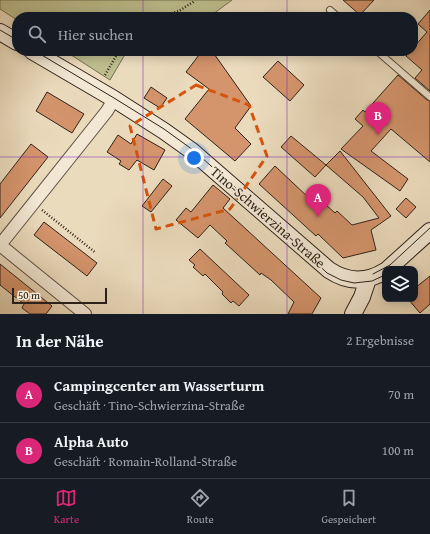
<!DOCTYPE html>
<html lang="de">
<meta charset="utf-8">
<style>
:root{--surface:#171b24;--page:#242831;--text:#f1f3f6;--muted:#9ea1a6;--line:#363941;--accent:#db2777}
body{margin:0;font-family:"Gentium Book Plus",serif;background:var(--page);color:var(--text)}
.controls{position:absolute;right:12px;bottom:12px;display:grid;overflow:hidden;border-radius:8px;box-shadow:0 2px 10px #0003}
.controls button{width:36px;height:36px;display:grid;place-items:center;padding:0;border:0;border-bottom:1px solid var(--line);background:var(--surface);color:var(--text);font:20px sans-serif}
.scale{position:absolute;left:12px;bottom:10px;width:95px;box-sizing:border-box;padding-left:4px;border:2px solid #2f221a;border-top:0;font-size:11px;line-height:14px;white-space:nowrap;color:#2f221a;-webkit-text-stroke:3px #f2e8d4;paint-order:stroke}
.you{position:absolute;left:194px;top:158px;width:14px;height:14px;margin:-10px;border:3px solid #fff;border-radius:50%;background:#1a73e8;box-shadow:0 0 0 6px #1a73e833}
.badge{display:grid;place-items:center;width:26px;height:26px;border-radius:50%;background:var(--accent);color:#fff;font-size:13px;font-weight:700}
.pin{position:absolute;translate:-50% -33px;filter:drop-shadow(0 1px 2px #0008)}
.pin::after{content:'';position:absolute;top:21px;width:14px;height:12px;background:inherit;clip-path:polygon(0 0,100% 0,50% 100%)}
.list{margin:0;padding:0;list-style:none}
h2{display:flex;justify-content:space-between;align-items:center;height:52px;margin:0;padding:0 16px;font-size:17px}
h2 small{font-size:13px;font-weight:400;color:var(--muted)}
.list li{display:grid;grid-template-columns:26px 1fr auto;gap:12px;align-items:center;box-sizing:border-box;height:56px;padding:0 16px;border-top:1px solid var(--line)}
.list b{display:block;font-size:15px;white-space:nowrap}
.list p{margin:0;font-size:13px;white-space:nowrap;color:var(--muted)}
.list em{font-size:13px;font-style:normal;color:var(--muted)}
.icon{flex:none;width:22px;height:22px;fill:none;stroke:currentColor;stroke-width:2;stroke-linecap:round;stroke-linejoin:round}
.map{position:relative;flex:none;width:430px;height:314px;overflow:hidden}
.search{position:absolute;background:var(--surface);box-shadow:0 2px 10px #0003;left:12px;right:12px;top:12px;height:44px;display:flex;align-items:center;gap:10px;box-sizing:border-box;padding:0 14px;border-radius:16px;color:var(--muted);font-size:15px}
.sheet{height:164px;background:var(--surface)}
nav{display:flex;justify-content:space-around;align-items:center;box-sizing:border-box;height:56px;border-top:1px solid var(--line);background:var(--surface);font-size:11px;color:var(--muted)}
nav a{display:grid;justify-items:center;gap:2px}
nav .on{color:var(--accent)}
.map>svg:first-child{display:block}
.green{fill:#bdbe8d;stroke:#767054}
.building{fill:#d4946c;stroke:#2f221a}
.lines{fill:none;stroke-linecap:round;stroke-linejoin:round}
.lane-casing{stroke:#5e5043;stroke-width:8}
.street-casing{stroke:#5e5043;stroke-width:14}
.secondary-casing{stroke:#2f221a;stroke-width:18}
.path{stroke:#2f221a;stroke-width:2.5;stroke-dasharray:1 2;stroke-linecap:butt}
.lane{stroke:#f2e8d4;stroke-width:6}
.street{stroke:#f2e8d4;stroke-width:12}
.secondary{stroke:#f2e8d4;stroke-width:16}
.tram{stroke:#2f221a;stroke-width:1}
.marked{fill:none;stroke:#d6540d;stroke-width:3;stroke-dasharray:8 5;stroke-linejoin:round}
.grid{fill:none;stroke:#7b2cbf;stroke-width:1;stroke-opacity:0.55}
.labels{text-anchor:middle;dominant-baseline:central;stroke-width:4;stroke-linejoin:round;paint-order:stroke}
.street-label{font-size:14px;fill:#2f221a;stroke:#f2e8d4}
</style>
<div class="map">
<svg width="430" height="314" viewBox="0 0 430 314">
<rect width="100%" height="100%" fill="#ebdbbd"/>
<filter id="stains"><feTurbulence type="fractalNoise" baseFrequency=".005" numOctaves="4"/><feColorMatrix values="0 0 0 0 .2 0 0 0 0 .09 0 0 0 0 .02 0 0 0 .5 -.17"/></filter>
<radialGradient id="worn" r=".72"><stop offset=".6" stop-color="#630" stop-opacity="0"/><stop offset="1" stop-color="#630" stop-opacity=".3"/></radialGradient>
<path class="green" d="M0,0H232L209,17H17V20L0,9Z
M65,51H127L110,80Z"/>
<path class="building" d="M343,0H374L360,15Z
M430,10V91L415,78L422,70L406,56L411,51H413V48L427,32L418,24Z
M202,51H212L251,106L235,128L251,144L235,161L185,119L209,89L186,72Z
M278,61L304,85L290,101L263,77Z
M398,75L427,100L430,101V162L391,129L371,151L408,179L400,191L341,149L363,126L355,119L363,110L365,112Z
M151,87L167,98L160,108L144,98Z
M47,92L84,114L72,133L36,111Z
M137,134L165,150L154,170L137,160L129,170L119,164L121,161L107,152L118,135L131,144Z
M291,136L326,165L315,177L281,147Z
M31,144L48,157L0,218V184Z
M340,151L391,216L371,230L376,250L343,258L318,234L316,236L259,184L275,166L310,199L314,194L335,213L337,211L352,225L379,218L363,197L326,165Z
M163,179L172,186L151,212L142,206Z
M213,185L230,199L223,208L321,298L312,314H288L294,302L271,280L261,273L260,275L225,243L227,241L210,225L198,238L176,220L186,208L191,212Z
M406,198L416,207L406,218L396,209Z
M44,222L97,263L87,276L34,235Z
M200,249L249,295L239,306L233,301L231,303L222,294L223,292L205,274L203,276L193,267L195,265L189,260Z
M0,264L52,306L46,314H30L22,308L24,304L0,285Z
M430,276V304L420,313L408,299H415V288Z"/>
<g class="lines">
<g class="lane-casing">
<path id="lane" d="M330,10L338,17
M377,51L430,97"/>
</g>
<g class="street-casing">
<path id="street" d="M85,314L0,245L107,111L114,99"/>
</g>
<g class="secondary-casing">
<path id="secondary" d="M0,32L17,42
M32,51L114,99L164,131L192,151L329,270C347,282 366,283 385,271
M388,269L430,231
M353,314L362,297L368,279"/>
</g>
<path class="path" d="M160,17L179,11L193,2L194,0
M105,75L119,51
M42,210L96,253"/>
<use href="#lane" class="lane"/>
<use href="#street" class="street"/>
<use href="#secondary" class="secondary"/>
<path class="tram" d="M0,30L17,40
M35,51L114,98L164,129L193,150L262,211L327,273L341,280L354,283L372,281L385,275
M373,274L390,265L430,228"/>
</g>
<path class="marked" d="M196,85L249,105L267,156L230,209L156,229L130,126Z"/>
<path class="grid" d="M143,0V17M287,0V17M143,51V314M287,51V314M0,157H430"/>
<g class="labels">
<g class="street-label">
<text transform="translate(268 217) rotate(41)">Tino-Schwierzina-Straße</text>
</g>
</g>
<rect width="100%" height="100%" filter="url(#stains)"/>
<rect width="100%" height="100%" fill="url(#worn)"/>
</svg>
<div class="controls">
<button><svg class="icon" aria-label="layers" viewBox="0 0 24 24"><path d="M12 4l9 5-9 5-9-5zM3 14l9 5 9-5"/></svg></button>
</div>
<div class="scale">50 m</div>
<div class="you"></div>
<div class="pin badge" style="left:318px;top:217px">A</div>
<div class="pin badge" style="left:378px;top:135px">B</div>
<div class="search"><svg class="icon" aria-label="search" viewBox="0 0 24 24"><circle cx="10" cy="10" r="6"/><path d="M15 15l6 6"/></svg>Hier suchen</div>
</div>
<section class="sheet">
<h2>In der Nähe<small>2 Ergebnisse</small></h2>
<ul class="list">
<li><span class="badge">A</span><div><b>Campingcenter am Wasserturm</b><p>Geschäft · Tino-Schwierzina-Straße</p></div><em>70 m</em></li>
<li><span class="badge">B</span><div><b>Alpha Auto</b><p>Geschäft · Romain-Rolland-Straße</p></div><em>100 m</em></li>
</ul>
</section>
<nav>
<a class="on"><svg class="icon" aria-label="map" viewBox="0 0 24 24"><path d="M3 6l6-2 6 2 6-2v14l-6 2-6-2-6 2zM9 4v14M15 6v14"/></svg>Karte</a>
<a><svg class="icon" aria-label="directions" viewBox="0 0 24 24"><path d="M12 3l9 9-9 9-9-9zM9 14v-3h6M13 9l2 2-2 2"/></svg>Route</a>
<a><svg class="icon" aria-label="saved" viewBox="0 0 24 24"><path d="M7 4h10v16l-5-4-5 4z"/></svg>Gespeichert</a>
</nav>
